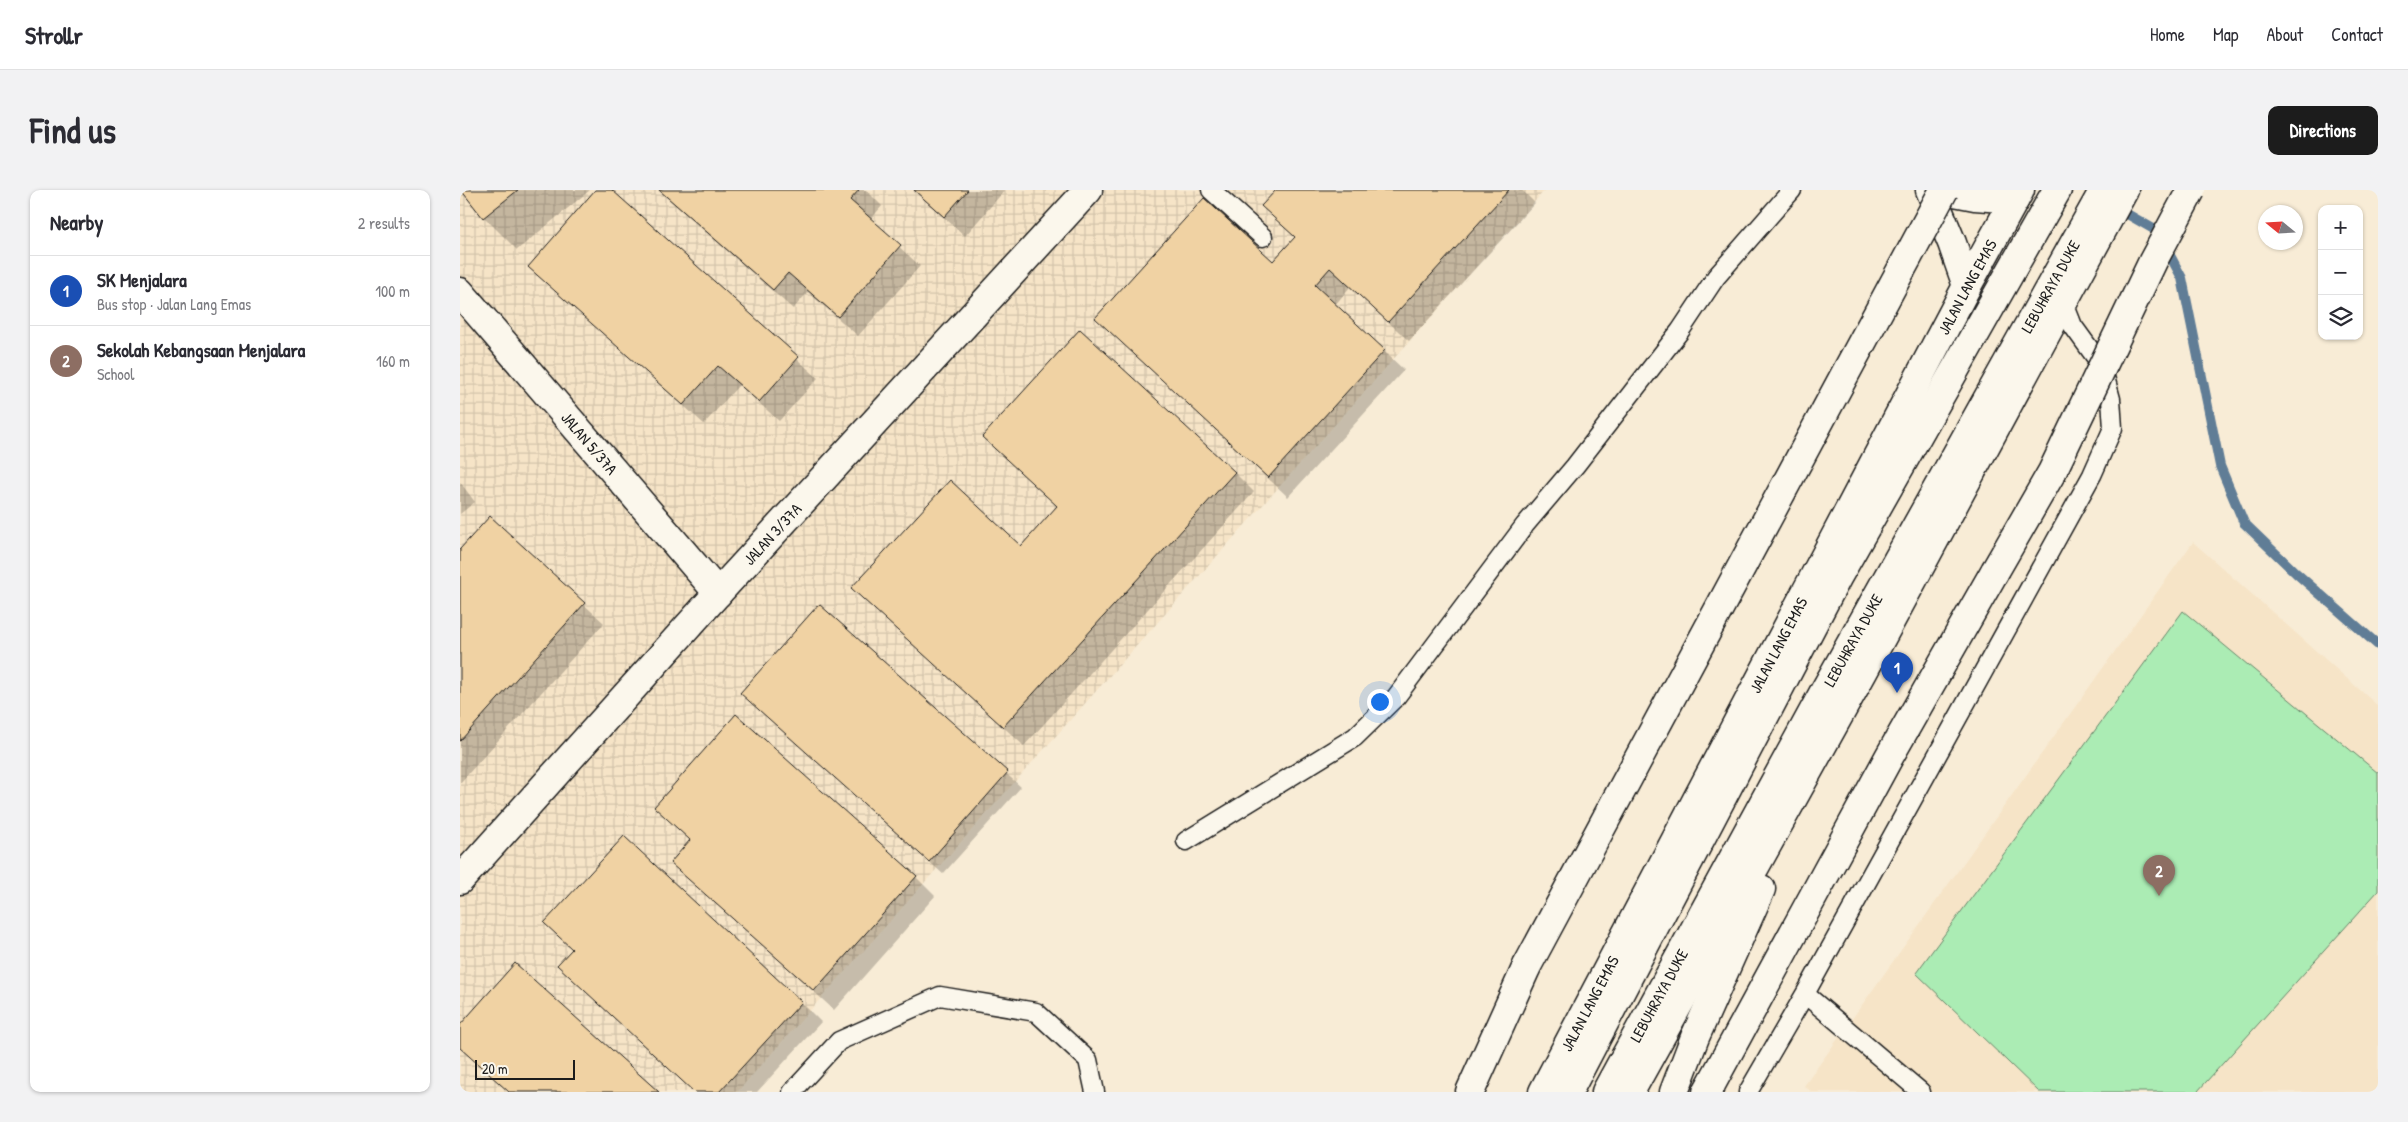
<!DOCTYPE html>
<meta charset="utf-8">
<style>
:root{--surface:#fff;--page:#f2f2f3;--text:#2b2b33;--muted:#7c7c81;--line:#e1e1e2;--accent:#1c1c1c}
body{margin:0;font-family:"Patrick Hand",sans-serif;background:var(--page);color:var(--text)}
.controls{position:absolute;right:15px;top:15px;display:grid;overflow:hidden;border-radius:10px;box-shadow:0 1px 4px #0004}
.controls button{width:45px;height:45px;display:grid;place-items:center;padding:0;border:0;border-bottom:1px solid var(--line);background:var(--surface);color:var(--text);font:25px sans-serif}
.compass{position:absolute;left:1798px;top:15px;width:45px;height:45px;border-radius:50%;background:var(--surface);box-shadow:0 1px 4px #0004;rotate:288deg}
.scale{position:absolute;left:15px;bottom:12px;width:100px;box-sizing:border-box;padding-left:5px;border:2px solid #1c1c1c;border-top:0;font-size:14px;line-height:18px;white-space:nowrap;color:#1c1c1c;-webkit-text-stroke:4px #fbf7ec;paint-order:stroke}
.you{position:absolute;left:919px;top:511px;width:18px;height:18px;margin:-12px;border:4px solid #fff;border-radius:50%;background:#1a73e8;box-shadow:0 0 0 8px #1a73e833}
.badge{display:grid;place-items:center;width:32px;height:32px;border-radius:50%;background:var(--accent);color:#fff;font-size:16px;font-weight:700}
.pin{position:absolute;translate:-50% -41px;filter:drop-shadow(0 1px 2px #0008)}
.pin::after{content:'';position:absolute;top:26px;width:18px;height:15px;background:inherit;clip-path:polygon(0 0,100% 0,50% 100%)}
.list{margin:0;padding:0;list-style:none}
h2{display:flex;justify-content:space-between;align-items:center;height:65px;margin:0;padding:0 20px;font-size:21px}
h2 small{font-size:16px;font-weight:400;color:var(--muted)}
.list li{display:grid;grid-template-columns:32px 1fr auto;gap:15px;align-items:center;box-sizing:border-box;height:70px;padding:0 20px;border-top:1px solid var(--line)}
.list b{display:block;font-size:19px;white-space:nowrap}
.list p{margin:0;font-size:16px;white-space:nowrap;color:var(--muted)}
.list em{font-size:16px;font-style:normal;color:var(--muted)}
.icon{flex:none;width:28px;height:28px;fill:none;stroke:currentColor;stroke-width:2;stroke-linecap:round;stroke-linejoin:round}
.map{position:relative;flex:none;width:1918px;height:902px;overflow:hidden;border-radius:10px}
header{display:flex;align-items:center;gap:30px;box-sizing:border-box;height:70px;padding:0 25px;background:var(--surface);border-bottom:1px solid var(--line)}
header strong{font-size:24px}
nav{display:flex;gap:28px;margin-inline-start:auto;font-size:18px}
.intro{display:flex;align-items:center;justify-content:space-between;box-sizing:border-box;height:120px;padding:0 30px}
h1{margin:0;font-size:35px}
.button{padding:12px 22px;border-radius:10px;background:var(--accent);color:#fff;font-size:18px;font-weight:700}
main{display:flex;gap:30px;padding:0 30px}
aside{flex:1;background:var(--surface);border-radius:10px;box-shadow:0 1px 4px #0004}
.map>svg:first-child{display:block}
.built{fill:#f6e4c7}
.industrial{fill:url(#industrial-grid)}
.green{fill:#abecb4;stroke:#648468}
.shadow{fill:#0003}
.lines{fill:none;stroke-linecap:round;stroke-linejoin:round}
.stream{stroke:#607d96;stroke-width:10}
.building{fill:#f0d2a3;stroke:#1c1c1c}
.lane-casing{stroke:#1c1c1c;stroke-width:21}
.street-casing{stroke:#1c1c1c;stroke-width:31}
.secondary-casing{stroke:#1c1c1c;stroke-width:31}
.highway-casing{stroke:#1c1c1c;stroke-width:31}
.lane{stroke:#fbf7ec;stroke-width:18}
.street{stroke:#fbf7ec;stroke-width:28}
.secondary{stroke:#fbf7ec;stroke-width:28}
.highway{stroke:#fbf7ec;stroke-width:28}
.highway-bridge-casing{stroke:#1c1c1c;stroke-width:31;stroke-linecap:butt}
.highway-bridge{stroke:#fbf7ec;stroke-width:28}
.labels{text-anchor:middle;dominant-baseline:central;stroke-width:4;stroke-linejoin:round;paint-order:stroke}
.street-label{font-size:16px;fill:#1c1c1c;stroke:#fbf7ec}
</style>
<header>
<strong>Strollr</strong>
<nav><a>Home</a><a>Map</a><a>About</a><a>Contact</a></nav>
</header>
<div class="intro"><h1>Find us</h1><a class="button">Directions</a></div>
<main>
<aside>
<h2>Nearby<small>2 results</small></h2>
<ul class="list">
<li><span class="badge" style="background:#1a4fb4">1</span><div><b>SK Menjalara</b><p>Bus stop · Jalan Lang Emas</p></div><em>100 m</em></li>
<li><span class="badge" style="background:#8d6e63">2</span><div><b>Sekolah Kebangsaan Menjalara</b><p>School</p></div><em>160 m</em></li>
</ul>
</aside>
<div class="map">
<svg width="1918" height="902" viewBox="0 0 1918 902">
<defs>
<pattern id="industrial-grid" width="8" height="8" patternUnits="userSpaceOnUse" patternTransform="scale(1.25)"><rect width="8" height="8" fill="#f6e4c7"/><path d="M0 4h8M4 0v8" fill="none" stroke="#d2c3aa"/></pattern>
</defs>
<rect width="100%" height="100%" fill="#f8ecd6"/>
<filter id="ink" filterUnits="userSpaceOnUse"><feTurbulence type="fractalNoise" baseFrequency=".02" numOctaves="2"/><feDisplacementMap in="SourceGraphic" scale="10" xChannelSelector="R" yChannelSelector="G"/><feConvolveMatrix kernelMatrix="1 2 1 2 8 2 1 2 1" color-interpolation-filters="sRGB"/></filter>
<g filter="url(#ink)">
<path class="built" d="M1733,352L1918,516V902H1352L1344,896Z"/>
<path class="industrial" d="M0,0H1085L277,902H0Z"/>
<path class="green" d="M1723,421L1918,583V701L1737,902H1579L1456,783Z"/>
<path class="shadow" d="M3,0H130L57,60L24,27Z
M137,0H150L358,188L319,231L279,195L244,234L69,77Z
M198,0H406L422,16L410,30L460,76L398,146L348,102L333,119Z
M453,0H545L505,46Z
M818,0H1062L1075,13L949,151L890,97L875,115L944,180L828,307L637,128L813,73L836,48L803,16Z
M774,282L794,302L564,556L393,398L561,357L598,317Z
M0,292L15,312L0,324Z
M30,328L144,433L0,593V361Z
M360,416L561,597L483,684L296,517Z
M195,617L456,687L475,706L374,820L212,672L231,651Z
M113,759L341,812L361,832L297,902H234Z"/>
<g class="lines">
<path class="stream" d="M1655,17L1697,41L1722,88L1760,276L1784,333L1836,383L1918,455"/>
</g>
<path class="building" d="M1,0H58L23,28Z
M135,0H152L339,167L299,212L258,176L223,215L68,77Z
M199,0H399L390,10L441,55L378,127L328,83L313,100Z
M454,0H508L484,27Z
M816,0H1049L928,132L870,78L855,95L925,160L808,288L635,128L744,8L813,71L835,47L801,16Z
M620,139L775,282L543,537L391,398L490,290L561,356L597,316L522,247Z
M30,326L125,413L0,551V359Z
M359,414L548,582L469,672L280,503Z
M276,524L457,686L354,801L210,673L230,650L194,617Z
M164,646L342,812L259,902H234L97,775L112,759L84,733Z
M55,773L199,902H49L0,858V835Z"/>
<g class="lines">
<g class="lane-casing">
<path id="lane" d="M751,0L803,47
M726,651L895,547L936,507L1065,335L1115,276L1220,141L1256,87L1332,0
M332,902L379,851L480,806L576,822L628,870L635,902
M1288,902L1345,804
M1461,902L1345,804L1632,285L1653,238L1651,209L1642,176L1613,136L1604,113"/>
</g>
<g class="street-casing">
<g id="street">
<path d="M1470,0L1492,53L1507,96"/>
<path d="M1484,0L1515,6L1555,9"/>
<path id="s1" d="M0,102L258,403"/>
<path id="s2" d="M0,690L258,403L628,0"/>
</g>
</g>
<g class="secondary-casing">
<g id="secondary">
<path id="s3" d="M1083,902L1507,96L1560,0"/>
<path d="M1170,902L1403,482L1664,0"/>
<path d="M1214,902L1235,847L1301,699"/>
</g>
</g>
<g class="highway-casing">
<g id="highway">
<path d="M1010,902L1067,776"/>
<path d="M1108,902L1378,386L1597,0"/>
<path id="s4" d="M1146,902L1365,500L1644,0"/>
<path d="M1247,902L1429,567L1535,381"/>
</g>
</g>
<use href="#lane" class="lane"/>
<use href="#street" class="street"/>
<use href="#secondary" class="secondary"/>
<use href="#highway" class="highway"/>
<g class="highway-bridge-casing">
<path id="highway-bridge" d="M1535,381L1592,282L1693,71L1731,0
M1067,776L1484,0"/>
</g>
<use href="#highway-bridge" class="highway-bridge"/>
</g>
</g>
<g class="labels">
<g class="street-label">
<text stroke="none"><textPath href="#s4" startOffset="920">LEBUHRAYA DUKE</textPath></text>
<text stroke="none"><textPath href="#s3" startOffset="910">JALAN LANG EMAS</textPath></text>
<text stroke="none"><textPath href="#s1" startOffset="199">JALAN 5/37A</textPath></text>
<text stroke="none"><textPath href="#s2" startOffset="466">JALAN 3/37A</textPath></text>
<text stroke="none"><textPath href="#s4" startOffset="515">LEBUHRAYA DUKE</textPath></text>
<text stroke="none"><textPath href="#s3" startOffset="505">JALAN LANG EMAS</textPath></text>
<text stroke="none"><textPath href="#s4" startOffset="110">LEBUHRAYA DUKE</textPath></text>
<text stroke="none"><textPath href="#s3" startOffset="100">JALAN LANG EMAS</textPath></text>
</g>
</g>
</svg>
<div class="controls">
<button>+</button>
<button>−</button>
<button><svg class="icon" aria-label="layers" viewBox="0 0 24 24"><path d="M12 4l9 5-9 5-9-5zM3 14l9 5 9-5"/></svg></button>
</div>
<svg class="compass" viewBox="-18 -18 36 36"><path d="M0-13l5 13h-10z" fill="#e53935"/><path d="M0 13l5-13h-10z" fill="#7c7c81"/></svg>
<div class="scale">20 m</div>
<div class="you"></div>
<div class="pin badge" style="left:1437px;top:503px;background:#1a4fb4">1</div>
<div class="pin badge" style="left:1699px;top:706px;background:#8d6e63">2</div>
</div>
</main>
